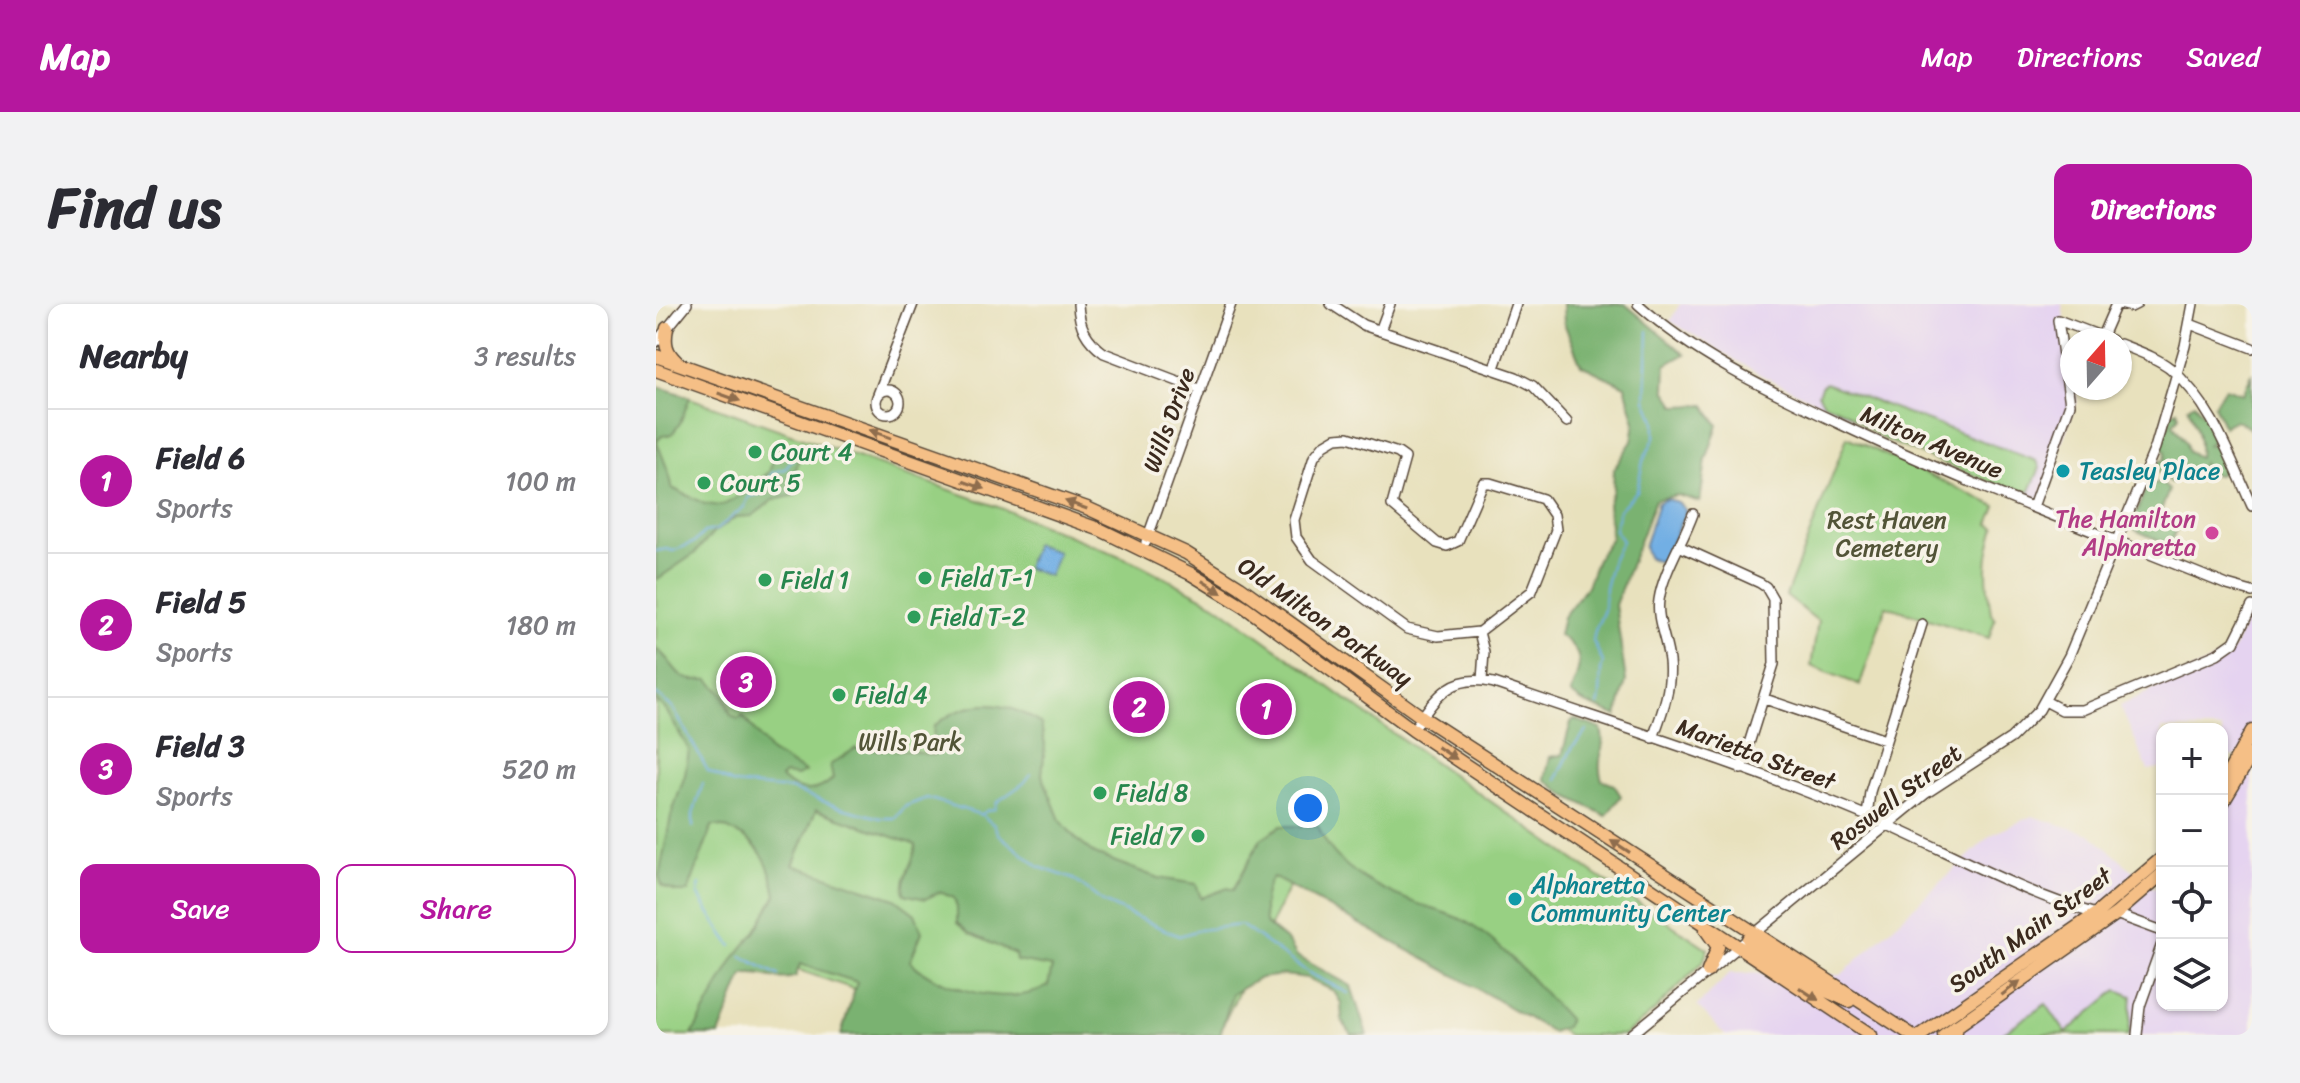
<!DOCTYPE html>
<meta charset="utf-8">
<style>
:root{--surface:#fff;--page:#f2f2f3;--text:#2b2b33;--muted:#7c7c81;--line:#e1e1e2;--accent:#b5179e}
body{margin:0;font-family:Sriracha,sans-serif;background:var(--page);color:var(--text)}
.controls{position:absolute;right:24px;bottom:24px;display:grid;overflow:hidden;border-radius:16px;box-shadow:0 2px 6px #0004}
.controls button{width:72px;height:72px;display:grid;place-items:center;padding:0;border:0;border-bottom:2px solid var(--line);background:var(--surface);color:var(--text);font:40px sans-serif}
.compass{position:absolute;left:1404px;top:24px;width:72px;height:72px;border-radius:50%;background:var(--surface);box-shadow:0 2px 6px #0004;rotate:20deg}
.you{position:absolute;left:652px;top:504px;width:28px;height:28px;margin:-20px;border:6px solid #fff;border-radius:50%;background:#1a73e8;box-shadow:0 0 0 12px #1a73e833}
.badge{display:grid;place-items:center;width:52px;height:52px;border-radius:50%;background:var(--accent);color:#fff;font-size:26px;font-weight:700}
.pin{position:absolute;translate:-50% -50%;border:4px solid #fff;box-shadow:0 2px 8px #0006}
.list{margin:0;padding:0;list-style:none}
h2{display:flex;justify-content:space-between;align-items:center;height:104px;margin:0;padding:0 32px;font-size:34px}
h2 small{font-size:26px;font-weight:400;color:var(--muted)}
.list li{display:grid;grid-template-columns:52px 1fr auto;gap:24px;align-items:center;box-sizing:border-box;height:144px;padding:0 32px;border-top:2px solid var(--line)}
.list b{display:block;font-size:30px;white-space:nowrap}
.list p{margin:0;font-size:26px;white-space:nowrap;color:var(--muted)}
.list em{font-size:26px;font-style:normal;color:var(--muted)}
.actions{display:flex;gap:16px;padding:24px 32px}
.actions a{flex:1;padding:18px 0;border:2px solid var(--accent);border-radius:16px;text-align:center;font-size:28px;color:var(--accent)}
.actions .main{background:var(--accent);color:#fff}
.icon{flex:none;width:44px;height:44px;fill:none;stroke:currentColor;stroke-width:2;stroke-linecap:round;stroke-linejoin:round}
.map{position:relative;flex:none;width:1596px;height:731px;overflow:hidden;border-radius:16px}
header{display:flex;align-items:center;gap:48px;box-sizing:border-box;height:112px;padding:0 40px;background:var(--accent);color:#fff}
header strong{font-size:38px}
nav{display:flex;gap:44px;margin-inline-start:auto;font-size:28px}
.intro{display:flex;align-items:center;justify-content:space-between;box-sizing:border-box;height:192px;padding:0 48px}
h1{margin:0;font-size:56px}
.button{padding:20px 36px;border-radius:16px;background:var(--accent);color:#fff;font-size:28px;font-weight:700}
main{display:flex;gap:48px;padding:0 48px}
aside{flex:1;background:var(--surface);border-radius:16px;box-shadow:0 2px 6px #0004}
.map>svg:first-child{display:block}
.built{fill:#e5d3f0}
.green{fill:#98d083;stroke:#6a7d50;stroke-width:2}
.forest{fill:#7ab271;stroke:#5a6e48;stroke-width:2;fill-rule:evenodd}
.water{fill:#72afe4;stroke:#566c81;stroke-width:2}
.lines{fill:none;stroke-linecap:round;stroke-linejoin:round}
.stream{stroke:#72afe4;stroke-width:2}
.minor-casing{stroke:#554536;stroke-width:12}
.major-casing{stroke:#554536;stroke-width:15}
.highway-casing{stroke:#554536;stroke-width:17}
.minor{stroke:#fff;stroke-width:9}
.major{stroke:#f5bf86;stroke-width:12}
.highway{stroke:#f5bf86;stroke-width:14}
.oneway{fill:#8f6d4d}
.leisure-dot{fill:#2e9e5b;stroke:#f7f3e8;stroke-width:3}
.culture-dot{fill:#0f9aa8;stroke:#f7f3e8;stroke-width:3}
.hotel-dot{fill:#d1479c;stroke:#f7f3e8;stroke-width:3}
.labels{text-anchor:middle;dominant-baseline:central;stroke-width:7;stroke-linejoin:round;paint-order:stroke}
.street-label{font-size:24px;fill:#3b2a1e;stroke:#f7f3e8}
.leisure-label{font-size:24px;fill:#27864d;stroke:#f7f3e8;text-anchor:start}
.culture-label{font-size:24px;fill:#0d838f;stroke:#f7f3e8;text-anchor:start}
.hotel-label{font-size:24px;fill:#b23c85;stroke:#f7f3e8;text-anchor:end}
.park-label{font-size:24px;fill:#525437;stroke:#f7f3e8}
</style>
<header>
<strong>Map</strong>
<nav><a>Map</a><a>Directions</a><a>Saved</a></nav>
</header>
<div class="intro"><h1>Find us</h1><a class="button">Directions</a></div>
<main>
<aside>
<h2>Nearby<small>3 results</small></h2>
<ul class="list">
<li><span class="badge">1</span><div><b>Field 6</b><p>Sports</p></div><em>100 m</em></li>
<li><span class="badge">2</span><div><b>Field 5</b><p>Sports</p></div><em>180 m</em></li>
<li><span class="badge">3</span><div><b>Field 3</b><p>Sports</p></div><em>520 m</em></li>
</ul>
<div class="actions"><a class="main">Save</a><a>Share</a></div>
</aside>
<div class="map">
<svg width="1596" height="731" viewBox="0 0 1596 731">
<rect width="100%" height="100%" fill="#f7f3e8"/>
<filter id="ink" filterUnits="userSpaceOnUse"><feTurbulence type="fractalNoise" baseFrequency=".0125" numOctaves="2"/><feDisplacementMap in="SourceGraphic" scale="16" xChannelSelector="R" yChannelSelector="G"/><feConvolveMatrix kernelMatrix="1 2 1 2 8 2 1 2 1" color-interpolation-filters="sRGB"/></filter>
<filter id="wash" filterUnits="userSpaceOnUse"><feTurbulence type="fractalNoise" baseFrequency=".006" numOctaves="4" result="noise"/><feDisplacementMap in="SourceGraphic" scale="32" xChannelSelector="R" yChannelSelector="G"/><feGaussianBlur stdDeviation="1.8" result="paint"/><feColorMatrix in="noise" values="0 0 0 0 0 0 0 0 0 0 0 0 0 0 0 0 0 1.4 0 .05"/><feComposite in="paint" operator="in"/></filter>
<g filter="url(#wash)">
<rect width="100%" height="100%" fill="#e8e1bd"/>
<path class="built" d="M1024,0H1406L1416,65V84H1419L1421,98L1384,195L1265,148L1105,71L1014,17Z
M1595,305L1596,449L1566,454V425H1506V464L1492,466L1464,402L1577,346Z
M1596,462V731H1069L1041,702L1074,669L1185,671L1335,531L1376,512L1434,530L1498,585L1506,578V701H1566V511Z"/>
<path class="green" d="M1169,79L1381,157L1384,164L1374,187L1362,189L1225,134L1189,108L1168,99L1162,90L1166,81Z
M0,82L342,203L481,259L559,300L714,413L940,571L1052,645L1047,658L997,708L969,731H912L785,649L636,576L562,731H331L85,646L51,731H0Z
M1191,133L1340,202L1333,220L1339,223C1328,256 1330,275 1335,309L1339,315L1333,334L1230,302L1204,381L1155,362L1162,317L1130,292Z
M1461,686L1476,692L1473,731L1345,730L1390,700L1410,729Z"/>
<path class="forest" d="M907,0H969L1029,50L1010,61L1009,86L1020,102L1049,101L1062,121L1050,156L1044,198L1021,191L999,196L959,301L970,377L961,412L927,398L914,389C925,362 930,349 903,331L907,313L931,282L941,255L955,234L952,200L957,186L958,165L976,137L979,118L969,82L925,61L908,19Z
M1596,69V127C1587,118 1578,113 1568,123L1558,101L1569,84L1587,90Z
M0,82L34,93L24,119L16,130L6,132L1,137C5,152 16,171 16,184L49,200L66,202L88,189L113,168L118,153L135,141L145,145L136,183L140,191L117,196L96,212L80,213L57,229L38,250L0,276Z
M1538,99L1552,116L1558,136L1551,141L1561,143L1571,162L1563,171L1550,169L1547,159L1545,166L1522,162L1524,173L1514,179L1505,168L1495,167L1498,159L1508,156L1509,148L1503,139L1508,125L1512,123L1515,109L1521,106L1523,112L1517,120L1530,139L1532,148L1543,153C1545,135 1539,119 1532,103Z
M1504,178L1513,186L1505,207L1522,223L1513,241L1479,226L1477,218L1491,181Z
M0,345C13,352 19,372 33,375C39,377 47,375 53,376L68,391L75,411L82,415L87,412L115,448L149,468L141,472L129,470L125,474C142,489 162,491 177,474L174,461L200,444L254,447L277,451L284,447L277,435L278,422C313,394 349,395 385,420L389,441L386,471L404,516L421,536L439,550L502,574L540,580L545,594L572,584L577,586L605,535L625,522H662C679,567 729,588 771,603C784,608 800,611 812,619C852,644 881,682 913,716L909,723L896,728L798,671L617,573C607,586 607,604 609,619L633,639L641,652L695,682L711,731H696L686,717L685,699L678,687L651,674L628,671L604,674L576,690L564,731H185L201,678L144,660L140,672C122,680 106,666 87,671L63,731H36L78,654L100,627L120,591C115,564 107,541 80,529C72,525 65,521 56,522L32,588H20L6,582L3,572L15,512L29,471L33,446L10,406L0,397ZM160,506L260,541C258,559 245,573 248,590L269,595L284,588L298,594L301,604V619L314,630L359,650L360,657L396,663L392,682C357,704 282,686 254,657L266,628L259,610L239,595L137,561Z
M918,415L945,425C951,448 939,455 946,476L958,481L965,492L950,512L909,491L889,475L894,453L906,451L915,418Z"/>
<path class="water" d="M1010,195L1022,198L1030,207L1011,250L1003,258L992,253L988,243L1002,199Z
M379,240L402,248L393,272L370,264Z"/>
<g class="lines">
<path class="stream" d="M0,247L11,245L17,247L39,238L48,228L60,226L88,203L93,193L110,188L116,169L129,165L140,150
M0,390L17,404L52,467L78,480L135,485L182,503L224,514H239L250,502L271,494L326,511L338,521L342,530L383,563L417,575L447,598L523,632L543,626L585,621L653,669L692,689
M942,401C947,386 942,372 947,358L937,337L939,327L948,306L949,284L957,254L966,237L959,226L963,206L981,187L987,157L999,133V116L990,96L992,27
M901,475L916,444L931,427
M326,510L332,506L339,505L341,498L368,479L375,470
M37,523V510L47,479
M44,580L42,590C53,608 63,626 76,642
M85,652L122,671"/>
</g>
</g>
<g filter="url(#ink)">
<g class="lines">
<g class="minor-casing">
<path id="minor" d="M422,0C423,22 430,36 448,49L545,86
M675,0L707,21L860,73L877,82L911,118
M982,0C1042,54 1112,86 1184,120C1310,180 1441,228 1571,281L1596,288
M1463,0L1475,3L1481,0
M1534,20L1596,44
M724,27L734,0
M1446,32L1460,0
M0,38L31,0
M1464,40C1481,47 1500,53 1514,64C1556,99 1574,154 1596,202
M838,64L860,0
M220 98a12 12 0 1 1 24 0a12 12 0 1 1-24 0Z
M221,93L257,0
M692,133L742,149L749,154L736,201L781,239L791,242L802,237L827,179H834L887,195L898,211L900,226L876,287L823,328L782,332L751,325L656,256L640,233L638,216L658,153L668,141L680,134Z
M1377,203L1414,100L1402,16L1455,36
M490,238L575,0
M1025,243L1104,279L1110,283L1117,295L1118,360L1085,465
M823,328L828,348L826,376
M1109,395L1229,436
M1389,397L1406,406H1427L1561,350L1578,338L1596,302
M757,426C779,395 794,368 838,379C962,422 1089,461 1211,512C1287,544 1359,587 1440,610
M997,434C1006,409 1016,384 1013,357C1011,336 1000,316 1003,296C1007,268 1027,238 1037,210
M1211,512L1214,488L1266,320
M1460,610L1506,627
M975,731L1269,490L1355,434L1383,406L1413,352L1499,144L1529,42L1537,0
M1481,731L1484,702L1506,640"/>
</g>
<g class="major-casing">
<path id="major" d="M11,24C8,39 10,48 21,58
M0,52L431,204L530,249L584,283L766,413L1256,731
M0,66L445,226L535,270L589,303L757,426L1215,731
M1566,480L1596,427
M1566,500L1596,450
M1050,626L1062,643L1052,667
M1092,635L1170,687L1193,697
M1265,731L1440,610L1506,554
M1288,731L1460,610L1506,570"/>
</g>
<g class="highway-casing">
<path id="highway" d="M1298,731L1300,723"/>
</g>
<use href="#minor" class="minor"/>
<use href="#major" class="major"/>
<use href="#highway" class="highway"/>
</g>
<defs><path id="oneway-solid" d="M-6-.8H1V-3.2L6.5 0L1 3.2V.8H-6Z" transform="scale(2)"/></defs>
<g class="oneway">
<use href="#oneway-solid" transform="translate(73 93) rotate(19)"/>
<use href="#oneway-solid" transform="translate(224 130) rotate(-160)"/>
<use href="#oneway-solid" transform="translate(318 181) rotate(19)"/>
<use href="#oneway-solid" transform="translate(420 201) rotate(-160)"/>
<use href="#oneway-solid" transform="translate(556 283) rotate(32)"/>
<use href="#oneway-solid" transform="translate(791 449) rotate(33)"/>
<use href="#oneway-solid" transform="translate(964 542) rotate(-147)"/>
<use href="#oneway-solid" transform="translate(1355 684) rotate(-37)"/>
<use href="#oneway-solid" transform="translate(1153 690) rotate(33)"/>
</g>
</g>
<g class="leisure-dot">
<circle cx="99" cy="148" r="8"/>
<circle cx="48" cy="179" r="8"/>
<circle cx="269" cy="274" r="8"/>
<circle cx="109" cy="276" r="8"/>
<circle cx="258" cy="313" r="8"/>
<circle cx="183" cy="391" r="8"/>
<circle cx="444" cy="489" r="8"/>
<circle cx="542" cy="532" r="8"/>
</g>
<g class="culture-dot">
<circle cx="1407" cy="167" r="8"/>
<circle cx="859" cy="595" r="8"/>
</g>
<circle class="hotel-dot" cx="1556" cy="229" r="8"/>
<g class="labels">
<g class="street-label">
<text transform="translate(513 116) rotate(-70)">Wills Drive</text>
<text transform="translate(1276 138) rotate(23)">Milton Avenue</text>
<text transform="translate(669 318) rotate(35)">Old Milton Parkway</text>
<text transform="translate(1100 450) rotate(20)">Marietta Street</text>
<text transform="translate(1240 493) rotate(-37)">Roswell Street</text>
<text transform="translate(1374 626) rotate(-36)">South Main Street</text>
</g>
<g class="leisure-label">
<text x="115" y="148">Court 4</text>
<text x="64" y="179">Court 5</text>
<text x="285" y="274">Field T-1</text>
<text x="125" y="276">Field 1</text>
<text x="274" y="313">Field T-2</text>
<text x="199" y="391">Field 4</text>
<text x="460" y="489">Field 8</text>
<text x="526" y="532" text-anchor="end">Field 7</text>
</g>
<g class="culture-label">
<text x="1423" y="167">Teasley Place</text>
<text x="875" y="581">Alpharetta<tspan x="875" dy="28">Community Center</tspan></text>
</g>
<g class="hotel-label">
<text x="1540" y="215">The Hamilton<tspan x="1540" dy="28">Alpharetta</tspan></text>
</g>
<g class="park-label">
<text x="1231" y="216">Rest Haven<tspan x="1231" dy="28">Cemetery</tspan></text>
<text x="254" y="438">Wills Park</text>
</g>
</g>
</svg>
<div class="controls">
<button>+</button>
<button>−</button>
<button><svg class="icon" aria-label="locate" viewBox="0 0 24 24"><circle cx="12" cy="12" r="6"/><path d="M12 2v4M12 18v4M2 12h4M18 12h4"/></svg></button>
<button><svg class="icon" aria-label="layers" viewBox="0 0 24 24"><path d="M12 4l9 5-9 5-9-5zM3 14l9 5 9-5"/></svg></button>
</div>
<svg class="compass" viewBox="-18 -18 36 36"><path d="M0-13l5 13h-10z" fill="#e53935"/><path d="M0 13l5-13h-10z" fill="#7c7c81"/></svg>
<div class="you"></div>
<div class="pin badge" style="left:610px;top:405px">1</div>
<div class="pin badge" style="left:483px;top:403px">2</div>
<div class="pin badge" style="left:90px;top:378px">3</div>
</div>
</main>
